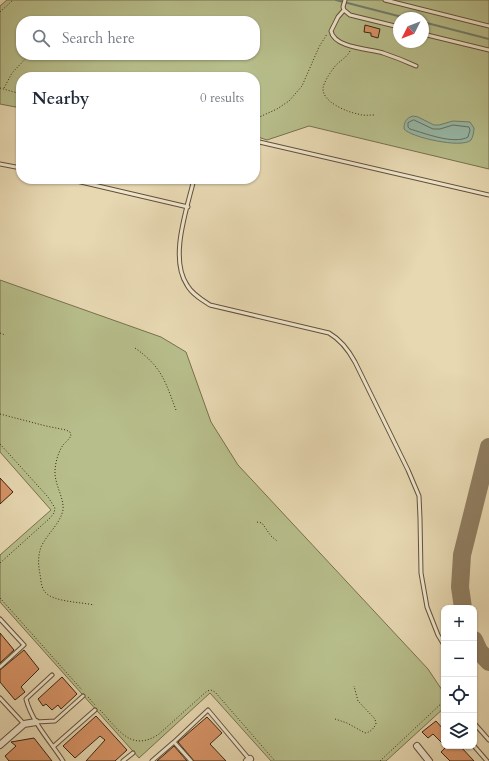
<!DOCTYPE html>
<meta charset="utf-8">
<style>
:root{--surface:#fff;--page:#f2f2f3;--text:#1f2937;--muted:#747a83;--line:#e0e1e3}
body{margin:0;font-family:Cardo,serif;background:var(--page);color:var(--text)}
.controls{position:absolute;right:12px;bottom:12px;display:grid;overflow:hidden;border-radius:8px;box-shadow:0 1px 3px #0004}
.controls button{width:36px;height:36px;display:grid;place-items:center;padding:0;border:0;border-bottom:1px solid var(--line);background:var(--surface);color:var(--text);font:20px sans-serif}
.compass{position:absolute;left:393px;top:12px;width:36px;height:36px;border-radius:50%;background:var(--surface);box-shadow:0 1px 3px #0004;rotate:228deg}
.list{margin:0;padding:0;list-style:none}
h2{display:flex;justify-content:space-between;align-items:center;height:52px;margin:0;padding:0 16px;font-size:17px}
h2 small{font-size:13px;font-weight:400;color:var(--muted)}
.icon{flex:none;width:22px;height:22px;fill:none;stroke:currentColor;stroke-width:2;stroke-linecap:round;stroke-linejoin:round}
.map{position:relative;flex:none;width:489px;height:761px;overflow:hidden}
.search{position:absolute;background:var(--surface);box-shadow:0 1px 3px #0004;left:16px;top:16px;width:244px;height:44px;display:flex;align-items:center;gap:10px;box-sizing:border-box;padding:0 14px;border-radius:16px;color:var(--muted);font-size:15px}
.panel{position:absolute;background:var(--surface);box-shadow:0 1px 3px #0004;left:16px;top:72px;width:244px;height:112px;border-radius:16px}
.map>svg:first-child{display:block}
.green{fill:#b7be8b;stroke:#77714e;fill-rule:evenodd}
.water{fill:#97baa9;stroke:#717e6d}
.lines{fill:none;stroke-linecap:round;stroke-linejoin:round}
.shore{stroke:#676f5e;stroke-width:1}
.stream{stroke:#717e6d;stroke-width:2}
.taxiway{stroke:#8f7e62;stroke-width:18}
.building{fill:#d89467;stroke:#372412}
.service-casing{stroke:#63513a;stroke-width:5}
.minor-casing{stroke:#63513a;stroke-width:8}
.path{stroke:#372412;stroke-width:1;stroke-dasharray:1 2;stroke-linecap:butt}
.service{stroke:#efe6cd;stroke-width:3}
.minor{stroke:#efe6cd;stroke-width:6}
</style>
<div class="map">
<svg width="489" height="761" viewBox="0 0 489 761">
<rect width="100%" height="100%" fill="#e7d8b2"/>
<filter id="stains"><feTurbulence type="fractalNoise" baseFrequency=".005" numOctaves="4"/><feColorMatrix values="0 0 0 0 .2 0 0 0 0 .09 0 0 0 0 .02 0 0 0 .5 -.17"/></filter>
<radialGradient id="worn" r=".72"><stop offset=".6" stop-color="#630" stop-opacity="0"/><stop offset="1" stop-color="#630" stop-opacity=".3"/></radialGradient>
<path class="green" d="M7,0H489V169L309,126L267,140L255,136V77H21V108L0,104V6ZM399,18H423V42H399ZM21,21H255V55H21Z
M0,280L161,337L186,352L211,422L238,465L428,669L444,693V708L386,761H271L210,693L139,758L0,602V555L51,510L0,452Z"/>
<path class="water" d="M413,116L418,117L434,125H439L453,121L470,122L474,128C474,131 473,137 471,140C462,149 410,137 404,129C404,122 406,118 413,116Z"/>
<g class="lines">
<path class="shore" d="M414,120L433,129H440L453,125L469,127L470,130L468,137C454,145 424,133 410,129L408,127V123Z"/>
<path class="stream" d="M336,0L406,18
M423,22L489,39"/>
<path class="taxiway" d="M463,608L460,587L462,555L489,447
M474,640L479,651L489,662"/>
</g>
<path class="building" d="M365,25L380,29L378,38L371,36V33L364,32Z
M0,478L13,492L0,504Z
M0,633L14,650L0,663Z
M24,650L39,669L21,687L25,692L15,700L0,682V670Z
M62,677L77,694L61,709L58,705L52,710L46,704L43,706L38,699Z
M96,716L127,750L115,761H86L105,740L100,736L75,758L63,746Z
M207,717L222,733L210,744L226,761H194L178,742Z
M436,721L444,730V745L433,734L428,738L422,732Z
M34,738L52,761H9L5,756L16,746L11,742Z
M174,746L187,761H157L165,754Z
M447,746H460L474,761H450L441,752Z"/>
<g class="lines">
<g class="service-casing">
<path id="service" d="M345,0L343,7L344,10L350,15L399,27
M385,0L489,26
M344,10L338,17L331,31C334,48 370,49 383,53C395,57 405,61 416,66
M423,34L489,50
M255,141L489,195
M0,164L21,168
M68,179L188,207
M194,179C187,209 169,258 187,285C192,294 202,300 210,305L329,333C341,340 348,349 355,362L408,470L419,496L420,518L421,573L427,607L438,635L444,645
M0,619L24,645L0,667
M52,675L26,699C32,722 50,741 63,761
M0,698L24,724
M36,722L55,721L83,696
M474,723L489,740
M54,746L95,710
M474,746L487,761
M123,761L133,753
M152,761L174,742
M191,761L174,742L208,710L250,760"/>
</g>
<g class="minor-casing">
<path id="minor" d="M0,745L24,724L36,722
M417,746L429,761
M247,761L250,759"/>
</g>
<path class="path" d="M0,12L13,0
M350,51C346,59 338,61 333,69C330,73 324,82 323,88C322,102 347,112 358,114C363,116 368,115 374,115
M0,88L21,94
M4,88L12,73L29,55
M255,119L277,109L289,101L302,86L319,47L327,34
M0,333L5,335
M135,348C162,367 165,381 176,410
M0,414L46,426L66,430L70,432L71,436C69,439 66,442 63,445C57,454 53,470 56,480C58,490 64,500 63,510C60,524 47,534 41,547C38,556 38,565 40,574C41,580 41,587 45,592C53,602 81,602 94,605
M0,444L48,497L55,508L54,513L50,518L0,563
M257,522L262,523L271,536L277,541
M0,598L82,690
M88,697L95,705
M100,710C118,729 131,753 159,734L207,691L211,690L215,692L275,761
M335,719L347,723L365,733C371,732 373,729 376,724L375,719L358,701L354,686
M380,761L444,701"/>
<use href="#service" class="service"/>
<use href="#minor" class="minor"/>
</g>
<rect width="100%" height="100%" filter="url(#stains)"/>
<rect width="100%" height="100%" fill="url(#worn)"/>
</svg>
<div class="controls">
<button>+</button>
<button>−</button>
<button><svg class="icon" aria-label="locate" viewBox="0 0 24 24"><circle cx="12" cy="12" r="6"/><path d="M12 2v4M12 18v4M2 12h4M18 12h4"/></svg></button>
<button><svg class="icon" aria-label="layers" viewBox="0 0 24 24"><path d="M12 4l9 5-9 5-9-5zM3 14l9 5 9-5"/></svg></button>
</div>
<svg class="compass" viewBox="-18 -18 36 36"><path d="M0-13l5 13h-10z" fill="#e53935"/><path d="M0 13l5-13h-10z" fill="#747a83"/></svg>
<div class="search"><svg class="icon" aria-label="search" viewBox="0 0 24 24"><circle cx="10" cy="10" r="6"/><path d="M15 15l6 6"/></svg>Search here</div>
<section class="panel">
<h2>Nearby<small>0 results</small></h2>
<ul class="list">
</ul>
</section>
</div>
